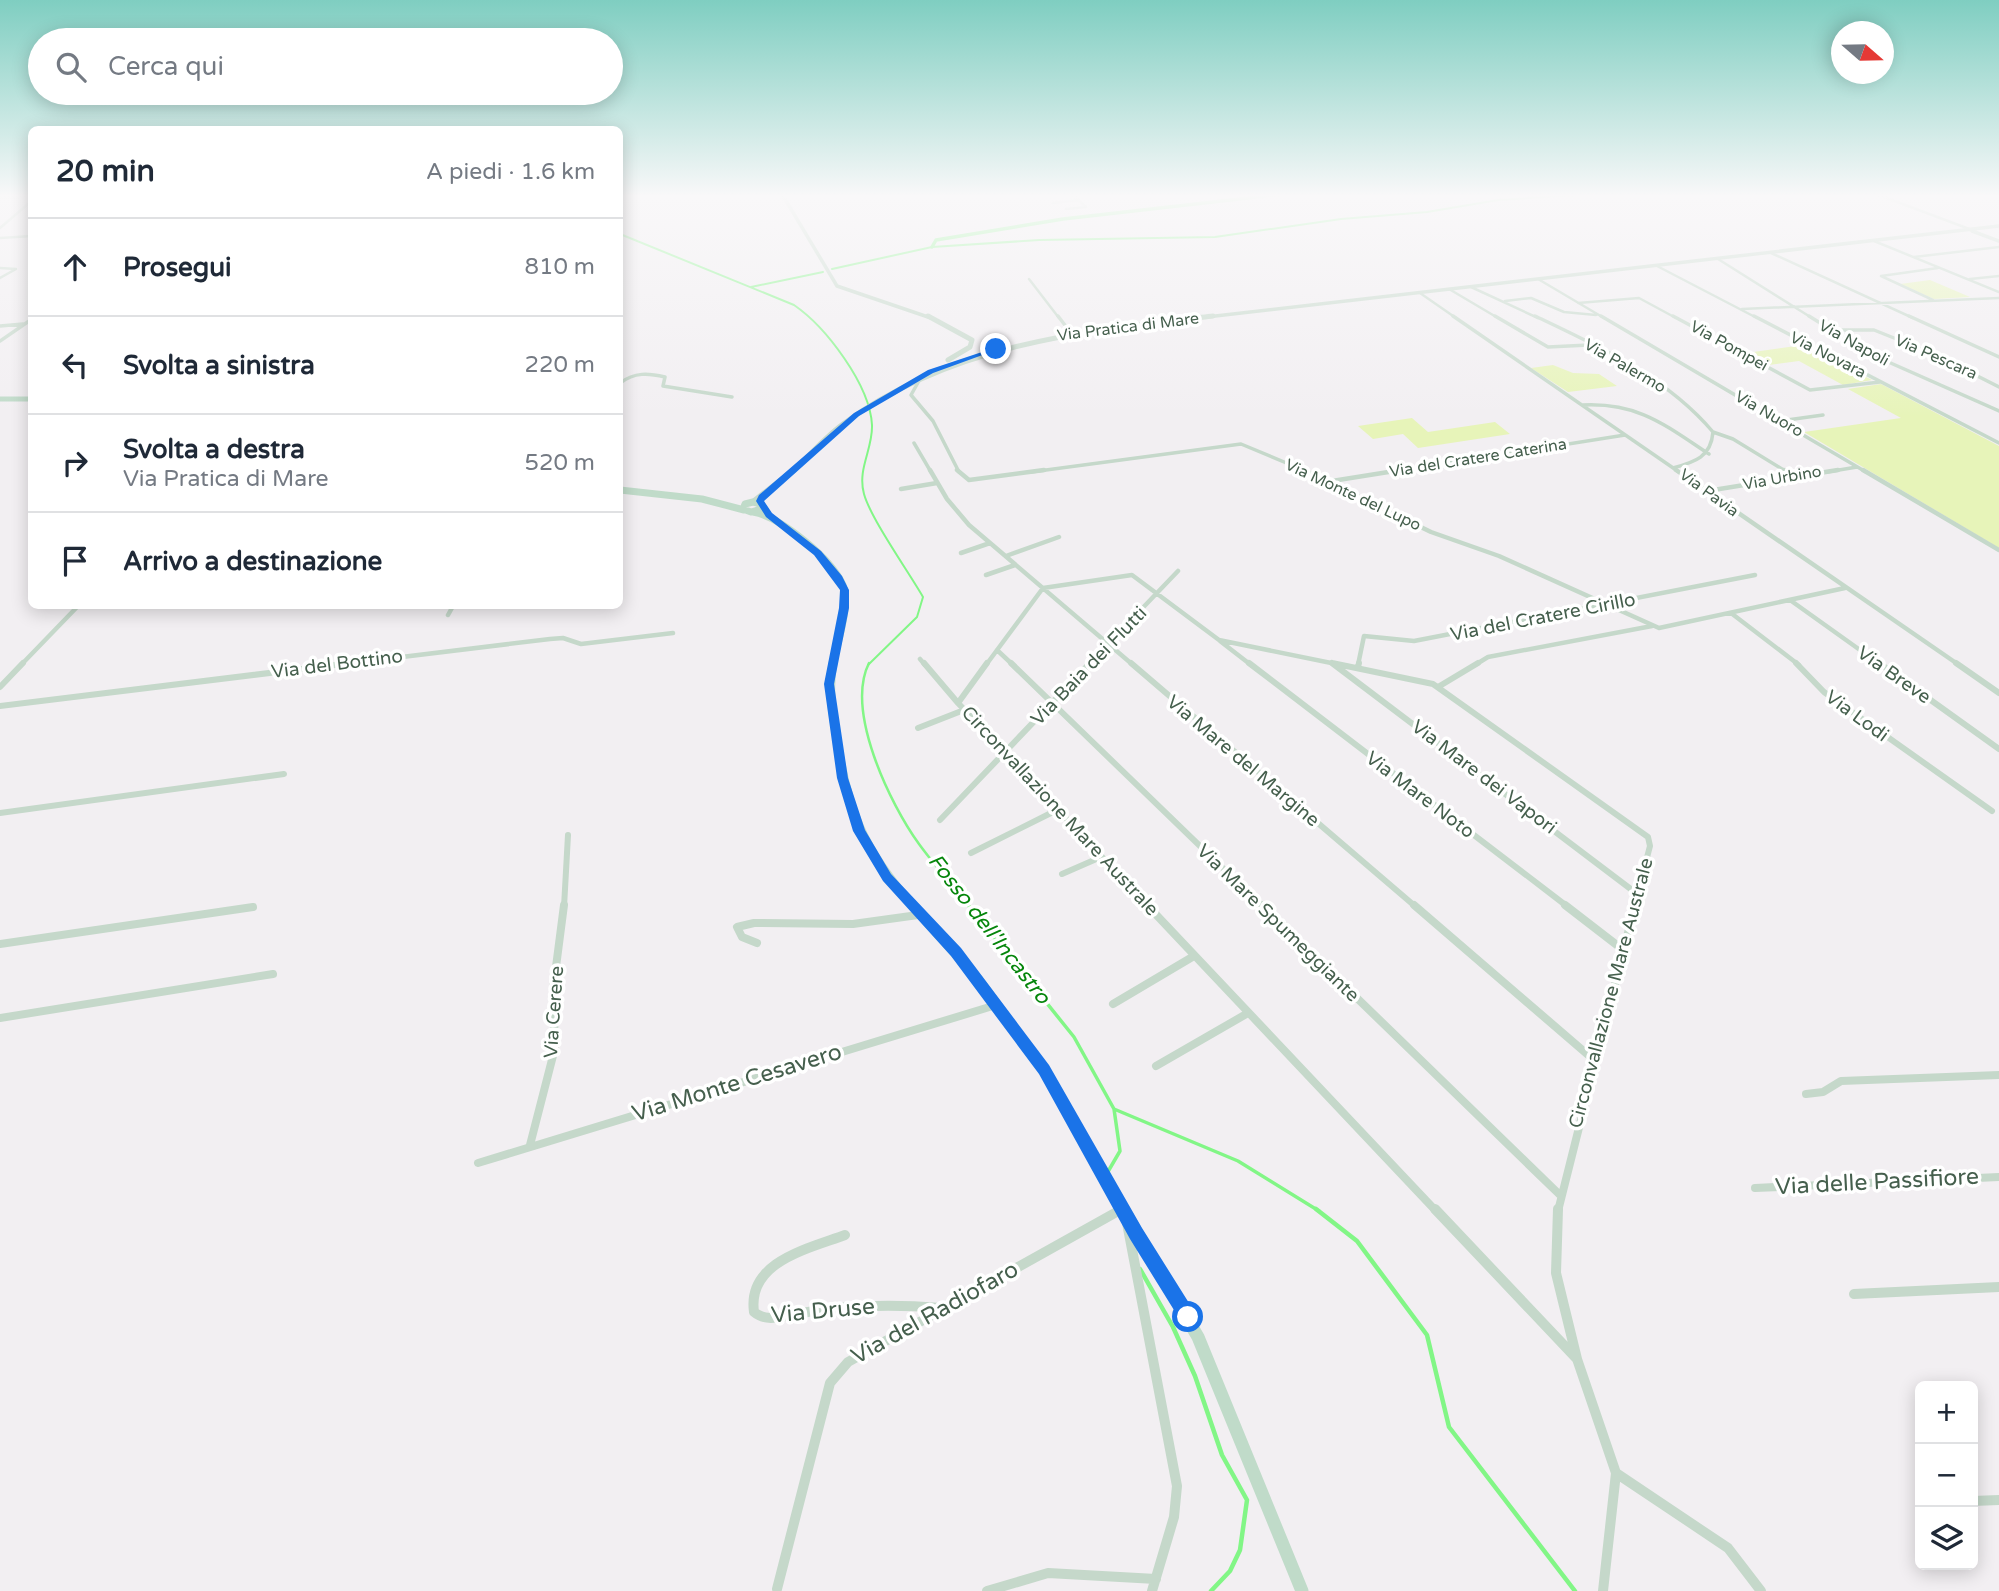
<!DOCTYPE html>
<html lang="it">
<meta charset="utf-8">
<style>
:root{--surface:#fff;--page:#f6f6f7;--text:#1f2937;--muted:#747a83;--line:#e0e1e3}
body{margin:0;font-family:"Varela Round",sans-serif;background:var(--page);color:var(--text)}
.controls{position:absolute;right:21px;bottom:21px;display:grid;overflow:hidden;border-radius:10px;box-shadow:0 4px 18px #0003}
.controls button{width:63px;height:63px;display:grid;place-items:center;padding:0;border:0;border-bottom:2px solid var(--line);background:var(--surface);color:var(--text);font:35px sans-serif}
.compass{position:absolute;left:1831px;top:21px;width:63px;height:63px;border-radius:50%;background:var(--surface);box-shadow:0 4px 18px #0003;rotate:110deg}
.stop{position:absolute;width:21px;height:21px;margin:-16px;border:5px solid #1a73e8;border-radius:50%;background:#fff}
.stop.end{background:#1a73e8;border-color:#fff;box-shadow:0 2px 7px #0008}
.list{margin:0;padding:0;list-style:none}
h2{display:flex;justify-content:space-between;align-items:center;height:91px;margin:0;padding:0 28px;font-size:30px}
h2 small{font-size:23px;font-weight:400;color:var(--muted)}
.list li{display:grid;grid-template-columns:46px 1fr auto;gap:21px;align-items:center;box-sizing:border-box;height:98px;padding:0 28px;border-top:2px solid var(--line)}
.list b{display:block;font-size:26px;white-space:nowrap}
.list p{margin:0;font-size:23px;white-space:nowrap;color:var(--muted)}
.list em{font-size:23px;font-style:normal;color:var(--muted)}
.icon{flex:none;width:38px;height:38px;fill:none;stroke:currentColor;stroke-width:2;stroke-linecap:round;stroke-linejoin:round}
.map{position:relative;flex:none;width:1999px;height:1591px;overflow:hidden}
.search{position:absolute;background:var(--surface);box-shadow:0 4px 18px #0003;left:28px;top:28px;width:595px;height:77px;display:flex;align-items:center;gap:18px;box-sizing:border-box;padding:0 24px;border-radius:38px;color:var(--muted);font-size:26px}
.panel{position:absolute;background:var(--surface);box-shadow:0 4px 18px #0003;left:28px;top:126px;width:595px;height:483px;border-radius:10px}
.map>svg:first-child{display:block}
.green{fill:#e7f4b9}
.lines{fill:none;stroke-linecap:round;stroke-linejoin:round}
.stream-far3{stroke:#82f686;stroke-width:2}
.stream-far2{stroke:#82f686;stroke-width:2.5}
.stream-far1{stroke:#82f686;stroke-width:3.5}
.stream{stroke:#82f686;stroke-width:4.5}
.canal{stroke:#82f686;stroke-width:3.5}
.minor-far5{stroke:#c5d8ca;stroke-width:2.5}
.minor-far4{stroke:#c5d8ca;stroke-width:3.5}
.minor-far3{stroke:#c5d8ca;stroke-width:4.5}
.minor-far2{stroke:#c5d8ca;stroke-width:6}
.minor-far1{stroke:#c5d8ca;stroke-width:8}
.minor{stroke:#c5d8ca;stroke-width:10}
.tertiary-far2{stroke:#c5d8ca;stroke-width:3.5}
.tertiary-far1{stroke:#c5d8ca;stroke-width:5}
.tertiary{stroke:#c5d8ca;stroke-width:6}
.secondary-far4{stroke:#c0dbc9;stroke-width:5}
.secondary-far3{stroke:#c0dbc9;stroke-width:7}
.secondary-far2{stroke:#c0dbc9;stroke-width:9}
.secondary-far1{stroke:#c0dbc9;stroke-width:10}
.secondary{stroke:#c0dbc9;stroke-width:13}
.route{fill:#1a73e8}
.labels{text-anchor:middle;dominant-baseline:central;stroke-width:7;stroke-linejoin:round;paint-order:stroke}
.far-street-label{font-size:16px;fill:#455f4d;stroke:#fff}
.street-label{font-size:19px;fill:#455f4d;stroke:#fff}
.water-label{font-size:21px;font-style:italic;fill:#05860b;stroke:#fff}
.near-street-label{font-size:23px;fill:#455f4d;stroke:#fff}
</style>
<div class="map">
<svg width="1999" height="1591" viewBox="0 0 1999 1591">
<rect width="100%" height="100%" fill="#f2eff2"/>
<path class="green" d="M1930,280L1970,297L1934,299L1900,284Z
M1803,345L1872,380L1843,385L1799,361L1769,365L1746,353Z
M1553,365L1573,373L1599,374L1617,386L1568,392L1531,368Z
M1881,384L1999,446V548L1804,432L1901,418L1848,389Z
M1412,418L1428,432L1495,422L1510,434L1418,448L1403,434L1373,439L1358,426Z"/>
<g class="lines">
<path class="stream-far3" d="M620,234L794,305C826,327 870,385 872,425C873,449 857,469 864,494C871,519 908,571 923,597L917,617L868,665
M832,269L932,247L1039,240L1215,237L1341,219L1427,212L1498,200L1592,194
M751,287L823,272"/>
<path class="stream-far2" d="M869,663C845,711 890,804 919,844C935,866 953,886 970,907"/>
<path class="stream-far1" d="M968,905L1074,1037L1114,1109L1238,1161L1319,1211
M1106,1175L1120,1151L1114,1109"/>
<path class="stream" d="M1316,1209L1357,1241L1427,1335L1449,1427L1575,1591
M1140,1269L1173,1327L1195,1376L1222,1455L1247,1500L1240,1550L1230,1571L1211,1591"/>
<path class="canal" d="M932,247L936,240L1063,219L1284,194"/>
<path class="minor-far5" d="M1876,194L1972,230
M0,198L32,196
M1053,203L1079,200
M1066,209L1086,207L1072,194
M0,228L28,204
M0,238L32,236
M1874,241L1999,292
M1771,253L1913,318
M1914,257L1999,247
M1718,259L1812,318
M1657,266L1757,318
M0,268L16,269L0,278
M1029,279L1059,318
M1538,279L1604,318
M1970,279L1999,276
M1471,287L1538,318
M1449,289L1498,318
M1420,293L1456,318
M1933,300L1881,276L1938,268
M1505,301L1531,298L1564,312L1596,315
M1578,303L1639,298L1676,318
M1742,309L1999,298"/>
<path class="minor-far4" d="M1058,316L1071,333
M1453,316L1679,472
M1495,316L1548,347L1589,345
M1535,316C1598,346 1667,377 1713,432C1711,457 1695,462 1673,468
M1601,316L1866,472
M1673,316L1810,390L1880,382
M1754,316L1999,443
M1809,316L1868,353L1999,411
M1909,316L1999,357
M0,326L23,324
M1831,330H1874L1934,354L1999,387
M0,341L32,319
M920,379L911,395L933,421L959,472
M620,383C635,372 648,373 665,377L663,386L732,397
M1582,405C1638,402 1665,425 1709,454
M1780,421L1823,415
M1713,432L1733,439L1787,472
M914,443L931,472
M1031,472L1241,444L1308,472
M1390,472L1625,435
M1827,472L1857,467"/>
<path class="minor-far3" d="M930,470L947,499L969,525L1133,665
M957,470L969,480L1044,470
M1304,470L1431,532L1499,556L1659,628L1845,588
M1676,470L1959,665
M1784,470L1794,476
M1863,470L1999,550
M1332,481L1401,470
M901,489L937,483
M1707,491L1838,470
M961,553L990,543
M1006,556L1059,537
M986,575L1015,565
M1790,600L1881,665
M1731,613L1799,665
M448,615L453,606
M1220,641L1251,665
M997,650L1013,665
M920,659L925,665
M1332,663L1335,665
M21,665L78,606
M336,665L550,639L563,638L581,644L673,633
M986,665L1043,588L1132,575L1219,640L1341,665
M1088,665L1178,571
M1358,665L1364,636L1414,641L1755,575
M1475,665L1488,657L1652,626"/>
<path class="minor-far2" d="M924,663L958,703
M987,663L958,703L1149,907
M1011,663L1263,907
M1131,663L1416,907
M1249,663L1568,907
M1332,663L1636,893
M1332,663L1433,684L1648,837L1650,846L1634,907
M1796,663L1824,692L1992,811
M1879,663L1999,749
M1956,663L1999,693
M1358,667L1359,663
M0,687L23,663
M1438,687L1478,663
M0,706L351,663
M918,728L964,710
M0,813L284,774
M940,820L1090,663
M971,853L1057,810
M1062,874L1101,857
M564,907L568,835"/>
<path class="minor-far1" d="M1147,905L1436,1211
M1261,905L1560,1195
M1414,905L1594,1060
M1565,905L1622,949
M757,943L742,937L737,927L754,923L853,924L918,915
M0,944L253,907
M1113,1004L1194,956
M0,1018L273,974
M1156,1066L1248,1013
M1806,1094L1823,1092L1841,1081L1999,1075
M530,1145L555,1048L553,990L564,905
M478,1163L996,1005
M1755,1188L1999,1177
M1118,1211L1122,1209
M1558,1211L1635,905"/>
<path class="minor" d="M1435,1209L1577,1359
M1558,1209L1556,1273L1577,1359
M1127,1223L1177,1486L1174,1517L1152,1591
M845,1235C807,1249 747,1262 754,1312C766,1322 780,1317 795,1314C843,1305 892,1304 941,1308
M1854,1294L1999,1287
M1577,1359L1616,1473L1603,1591
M1616,1473L1728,1548L1761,1591
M1973,1501L1999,1500
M777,1589L830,1383L848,1362L1122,1209
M987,1591L1048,1573L1156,1579"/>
<path class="tertiary-far2" d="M782,194L837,286L931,318
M1972,231L1999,241
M1198,318L1999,226"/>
<path class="tertiary-far1" d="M928,316L972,340L970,347L948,360
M792,472C809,456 824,438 843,424C952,344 1083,331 1213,316"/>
<path class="tertiary" d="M753,502L794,470"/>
<path class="secondary-far4" d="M0,399H32"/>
<path class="secondary-far3" d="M620,490L702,499L744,510
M753,502L761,504V509L751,512L743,509L745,504Z
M753,512C781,517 831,558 843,585C851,607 837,643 833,665"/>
<path class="secondary-far2" d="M833,663C828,687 832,709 836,733C846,808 863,850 914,907"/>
<path class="secondary-far1" d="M912,905L978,979L1044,1069L1124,1211"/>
<path class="secondary" d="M1123,1209L1198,1337L1302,1591"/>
</g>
<linearGradient id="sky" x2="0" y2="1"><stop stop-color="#7fcec1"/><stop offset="0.47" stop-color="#f9f8f9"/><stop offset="1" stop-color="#f9f8f9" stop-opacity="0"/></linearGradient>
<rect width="1999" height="417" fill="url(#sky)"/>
<path class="route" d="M994,348L999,349L933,373L859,416L764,501L772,513L821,551L842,576L849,590V608L834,684L848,778L865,830L891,874L961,948L1049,1065L1142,1228L1194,1311L1196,1317L1194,1323L1188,1325L1182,1323L1130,1239L1039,1074L951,956L883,881L853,831L837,778L824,684L839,608L840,590L814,555L766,517L756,501L759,495L854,413L928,370Z"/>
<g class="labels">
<g class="far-street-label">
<text transform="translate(1128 327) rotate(-7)">Via Pratica di Mare</text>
<text transform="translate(1854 343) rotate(29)">Via Napoli</text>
<text transform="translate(1729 346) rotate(29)">Via Pompei</text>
<text transform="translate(1828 355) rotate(27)">Via Novara</text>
<text transform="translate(1936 357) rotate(24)">Via Pescara</text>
<text transform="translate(1625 366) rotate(30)">Via Palermo</text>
<text transform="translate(1769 414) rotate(30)">Via Nuoro</text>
<text transform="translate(1478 458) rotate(-9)">Via del Cratere Caterina</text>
<text transform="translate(1782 478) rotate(-10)">Via Urbino</text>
<text transform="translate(1709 493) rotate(36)">Via Pavia</text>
<text transform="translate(1353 495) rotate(25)">Via Monte del Lupo</text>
</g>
<g class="street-label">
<text transform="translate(1543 617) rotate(-11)">Via del Cratere Cirillo</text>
<text transform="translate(337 664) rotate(-7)">Via del Bottino</text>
<text transform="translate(1089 666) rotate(-46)">Via Baia dei Flutti</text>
<text transform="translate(1894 675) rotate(35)">Via Breve</text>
<text transform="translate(1857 716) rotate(36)">Via Lodi</text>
<text transform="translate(1243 761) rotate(40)">Via Mare del Margine</text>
<text transform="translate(1484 777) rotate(37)">Via Mare dei Vapori</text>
<text transform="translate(1420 795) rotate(37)">Via Mare Noto</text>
<text transform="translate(1060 811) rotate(47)">Circonvallazione Mare Australe</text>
<text transform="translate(1278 923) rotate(44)">Via Mare Spumeggiante</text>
<text transform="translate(1611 993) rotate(-75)">Circonvallazione Mare Australe</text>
<text transform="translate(554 1012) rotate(-86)">Via Cerere</text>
</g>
<g class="water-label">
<text transform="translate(989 929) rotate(52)">Fosso dell'Incastro</text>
</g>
<g class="near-street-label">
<text transform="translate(737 1083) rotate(-17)">Via Monte Cesavero</text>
<text transform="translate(1877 1182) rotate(-3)">Via delle Passifiore</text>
<text transform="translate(823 1311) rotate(-5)">Via Druse</text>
<text transform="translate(935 1313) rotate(-29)">Via del Radiofaro</text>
</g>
</g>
</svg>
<div class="controls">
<button>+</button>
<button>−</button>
<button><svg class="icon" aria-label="layers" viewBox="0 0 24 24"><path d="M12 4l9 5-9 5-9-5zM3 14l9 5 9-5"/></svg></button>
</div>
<svg class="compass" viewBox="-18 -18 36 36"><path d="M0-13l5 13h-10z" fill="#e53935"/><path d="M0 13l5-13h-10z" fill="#747a83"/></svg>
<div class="stop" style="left:1188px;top:1317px"></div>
<div class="stop end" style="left:996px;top:349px"></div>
<div class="search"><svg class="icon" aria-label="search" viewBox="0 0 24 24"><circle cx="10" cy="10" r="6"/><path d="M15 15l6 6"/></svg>Cerca qui</div>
<section class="panel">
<h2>20 min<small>A piedi · 1.6 km</small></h2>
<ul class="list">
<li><svg class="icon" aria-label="ahead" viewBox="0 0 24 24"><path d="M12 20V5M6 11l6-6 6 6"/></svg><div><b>Prosegui</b></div><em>810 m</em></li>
<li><svg class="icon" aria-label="left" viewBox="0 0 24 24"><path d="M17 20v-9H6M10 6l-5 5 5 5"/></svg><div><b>Svolta a sinistra</b></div><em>220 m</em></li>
<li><svg class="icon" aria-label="right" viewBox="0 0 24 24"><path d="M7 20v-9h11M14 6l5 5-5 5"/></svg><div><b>Svolta a destra</b><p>Via Pratica di Mare</p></div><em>520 m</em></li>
<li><svg class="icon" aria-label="arrive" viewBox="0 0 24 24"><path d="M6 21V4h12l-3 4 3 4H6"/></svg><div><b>Arrivo a destinazione</b></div></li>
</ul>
</section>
</div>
